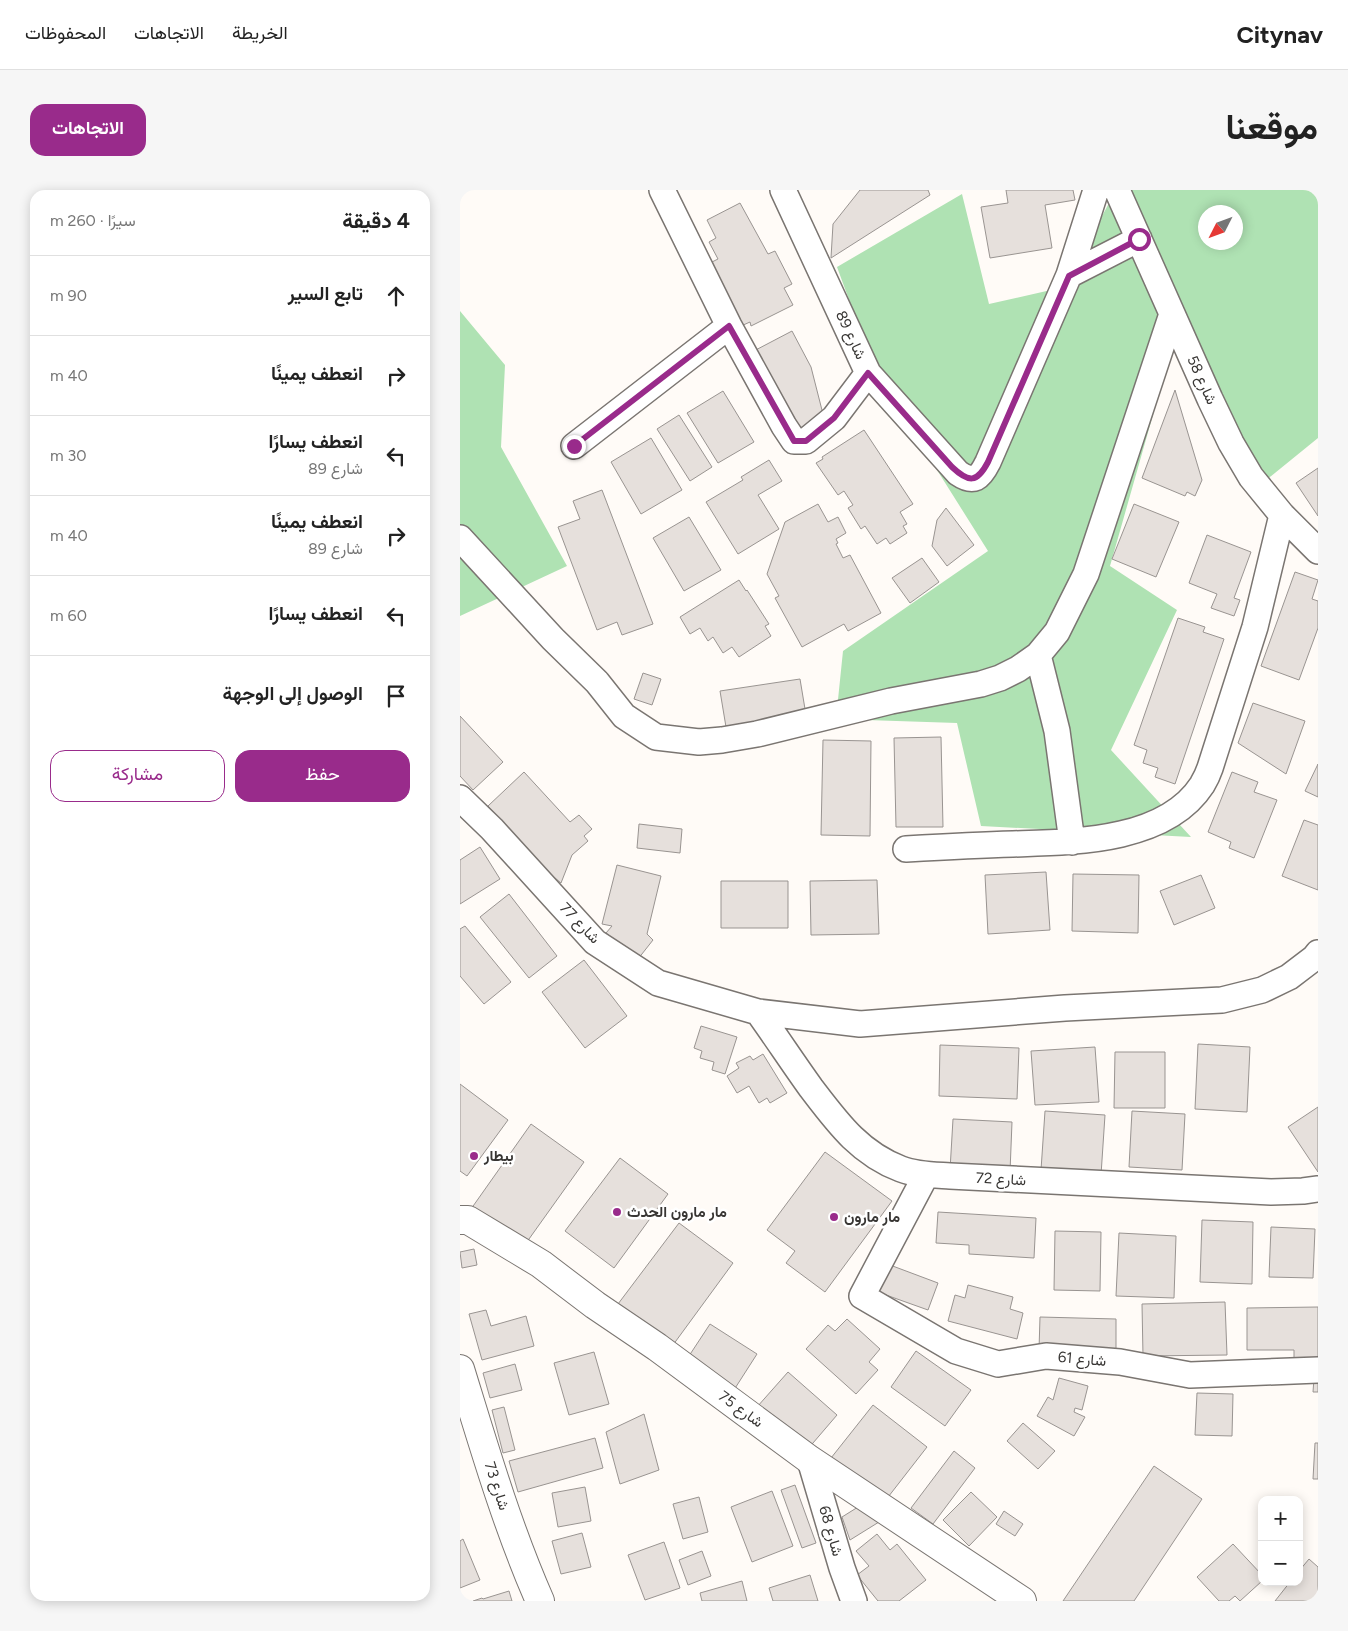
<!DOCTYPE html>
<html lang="ar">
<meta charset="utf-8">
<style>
:root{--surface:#fff;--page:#f6f6f6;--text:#222;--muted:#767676;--line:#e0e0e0;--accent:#992b8b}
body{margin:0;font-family:Figtree,Vazirmatn,sans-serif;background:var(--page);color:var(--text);direction:rtl}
.controls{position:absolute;right:15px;bottom:15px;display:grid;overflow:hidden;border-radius:10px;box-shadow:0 2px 12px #0003}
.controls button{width:45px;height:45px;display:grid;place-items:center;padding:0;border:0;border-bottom:1px solid var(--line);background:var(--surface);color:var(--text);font:25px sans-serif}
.compass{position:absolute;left:738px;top:15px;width:45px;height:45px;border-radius:50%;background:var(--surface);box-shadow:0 2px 12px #0003;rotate:228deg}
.stop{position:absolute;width:15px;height:15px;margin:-11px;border:4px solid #992b8b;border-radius:50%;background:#fff}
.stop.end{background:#992b8b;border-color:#fff;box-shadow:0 1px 5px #0008}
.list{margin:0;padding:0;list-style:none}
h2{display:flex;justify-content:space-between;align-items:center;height:65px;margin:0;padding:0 20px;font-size:21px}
h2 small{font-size:16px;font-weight:400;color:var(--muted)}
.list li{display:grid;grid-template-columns:32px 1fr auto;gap:15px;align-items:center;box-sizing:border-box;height:80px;padding:0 20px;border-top:1px solid var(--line)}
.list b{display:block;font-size:19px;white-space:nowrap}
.list p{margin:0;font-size:16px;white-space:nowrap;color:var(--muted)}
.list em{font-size:16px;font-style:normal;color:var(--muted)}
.actions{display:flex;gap:10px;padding:15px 20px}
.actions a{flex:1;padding:11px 0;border:1px solid var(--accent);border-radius:15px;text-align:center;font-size:18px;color:var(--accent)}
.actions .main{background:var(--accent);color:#fff}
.icon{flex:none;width:28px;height:28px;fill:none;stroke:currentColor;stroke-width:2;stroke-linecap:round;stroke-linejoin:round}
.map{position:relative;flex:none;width:858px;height:1411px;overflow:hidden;direction:ltr;border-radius:15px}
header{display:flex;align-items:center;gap:30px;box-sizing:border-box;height:70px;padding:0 25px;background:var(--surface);border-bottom:1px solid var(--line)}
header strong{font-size:24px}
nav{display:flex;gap:28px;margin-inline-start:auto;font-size:18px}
.intro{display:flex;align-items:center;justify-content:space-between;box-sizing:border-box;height:120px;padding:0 30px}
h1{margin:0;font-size:35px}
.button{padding:12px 22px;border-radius:15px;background:var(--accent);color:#fff;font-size:18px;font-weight:700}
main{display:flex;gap:30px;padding:0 30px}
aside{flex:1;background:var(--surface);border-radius:15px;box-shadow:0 2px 12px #0003}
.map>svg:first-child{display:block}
.green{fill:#afe2b3;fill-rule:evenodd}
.building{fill:#e6e0dc;stroke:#999491}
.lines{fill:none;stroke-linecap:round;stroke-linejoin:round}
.minor-casing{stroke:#7a7571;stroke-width:28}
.tertiary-casing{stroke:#7a7571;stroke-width:30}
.minor{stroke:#fff;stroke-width:25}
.tertiary{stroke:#fff;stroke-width:28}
.route{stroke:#992b8b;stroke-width:6}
.poi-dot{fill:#992b8b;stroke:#fff;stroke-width:2}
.labels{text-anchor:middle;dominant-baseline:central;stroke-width:5;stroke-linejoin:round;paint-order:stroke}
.street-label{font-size:15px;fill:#383634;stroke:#fff}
.poi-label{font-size:15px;font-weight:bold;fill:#383634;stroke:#fff;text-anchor:start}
</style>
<header>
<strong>Citynav</strong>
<nav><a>الخريطة</a><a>الاتجاهات</a><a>المحفوظات</a></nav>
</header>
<div class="intro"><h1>موقعنا</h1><a class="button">الاتجاهات</a></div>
<main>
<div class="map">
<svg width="858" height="1411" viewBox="0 0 858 1411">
<rect width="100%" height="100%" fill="#fffbf7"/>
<path class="green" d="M656,0H858V248L805,291L760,216L712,158L650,376L717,420L651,560L731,647L521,636L497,533L376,529L383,461L528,361L416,183L377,77L502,4L529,114L604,97ZM746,22H776V52H746Z
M0,121L45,175L41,257L107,376L0,426Z"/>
<path class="building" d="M400,0H468L470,5L371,68L373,34Z
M546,0H613L615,10L585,15L592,58L530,68L521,17L548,13Z
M280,13L308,64L315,61L332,94L324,98L333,115L291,136L290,132L281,136L248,74L258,69L249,52L256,48L247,30Z
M332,141L351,177L364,228L337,242L290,163Z
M715,200L742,290L735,306L727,302L725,306L682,288Z
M263,201L294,252L258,273L227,223Z
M219,225L252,277L230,291L197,239Z
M404,240L453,314L440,322L447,334L443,336L447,343L430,354L426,348L417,354L405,336L401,339L388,318L393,315L384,301L378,305L356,273L363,269L362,267Z
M191,248L222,300L181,324L151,272Z
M309,270L322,291L298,305L319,339L278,364L246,312L283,290L281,287Z
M858,278V326L836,293Z
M142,300L193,434L162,445L157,432L137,440L98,337L120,329L113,311Z
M358,314L368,332L378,327L386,343L376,349L378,353L376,354L383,368L390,365L421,423L388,441L384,434L342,457L315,408L319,406L307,384L325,332Z
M674,314L719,332L696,387L652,369Z
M486,318L514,355L487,376L472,356L477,330Z
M229,327L261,380L224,401L193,348Z
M747,345L791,362L774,408L780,410L774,426L751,418L757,404L729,393Z
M462,368L479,392L450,413L432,388Z
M835,382L858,390L852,409L858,411V438L839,490L801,476Z
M279,390L286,401L287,400L309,434L305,436L311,446L279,467L272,457L263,463L253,447L248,451L240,438L230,444L220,427Z
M718,428L745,437L743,442L764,449L715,594L695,587L698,578L683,573L687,560L674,555Z
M183,483L201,489L192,515L174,509Z
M340,489L346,525L266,537L260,501Z
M793,513L845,531L826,584L778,553Z
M0,526L43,572L13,600L0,586Z
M481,547L483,637H436L434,548Z
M363,550L411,551L410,646L361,645Z
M858,574V607L845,601Z
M64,582L110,632L119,625L132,639L124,646L128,651L112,665L101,693L89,683L28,616Z
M772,582L798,592L794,602L817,610L794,668L769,658L771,652L748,642Z
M844,630L858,635V700L822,686Z
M179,634L222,639L220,663L177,658Z
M20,657L40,689L0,714V670Z
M157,675L201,686L187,744L193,750L178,769L146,743L152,736L142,734Z
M586,682L590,740L528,744L525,685Z
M613,684L679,685L678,743L612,741Z
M741,685L755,718L714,735L700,701Z
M417,690L419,744L351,745L350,691Z
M261,691H328V738H261Z
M49,704L97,766L69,788L20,727Z
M5,736L51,792L24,814L0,786V739Z
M124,770L167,826L125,858L82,802Z
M241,836L277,847L265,884L252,880L254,872L240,868L242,861L234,858Z
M738,854L790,857L787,922L735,919Z
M480,855L559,858L557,909L479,906Z
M635,857L639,912L575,915L571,861Z
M655,862H705V918H654Z
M303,864L327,903L310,913L307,908L299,913L289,896L277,903L267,886L279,878L276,873L290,866L293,870Z
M0,894L48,930L7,986L0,981Z
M858,917V982L828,937Z
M585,921L645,925L641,985L581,980Z
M672,921L725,924L722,980L669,977Z
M493,929L552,932L550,982L490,980Z
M71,934L124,972L64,1056L11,1019Z
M365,962L432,1011L365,1102L326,1073L335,1061L307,1040Z
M160,968L208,1004L154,1078L105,1041Z
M478,1022L576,1028L574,1068L509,1064V1055L476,1053Z
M742,1030L793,1032L792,1094L740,1092Z
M219,1033L273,1073L213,1155L158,1114Z
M811,1037L855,1039L853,1088L809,1087Z
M595,1041L641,1042L640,1101L594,1100Z
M659,1043L716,1046L714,1108L656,1106Z
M14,1059L17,1075L2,1078L0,1062Z
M422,1072L478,1093L468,1120L412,1100Z
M508,1095L553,1107L550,1119L563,1123L557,1149L488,1131L495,1105L505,1108Z
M765,1112L767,1165L683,1166L682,1114Z
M858,1117V1170H834V1160H787V1118Z
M26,1120L31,1136L66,1126L74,1156L22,1170L9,1124Z
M580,1127L656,1129V1162L579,1160Z
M387,1129L420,1159L409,1172L418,1180L396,1204L346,1159L368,1135L375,1141Z
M250,1134L297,1164L272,1203L225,1172Z
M456,1161L511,1200L485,1236L431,1197Z
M134,1162L149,1214L109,1225L94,1173Z
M55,1174L62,1200L30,1208L23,1183Z
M328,1182L377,1225L347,1260L297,1217Z
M599,1188L628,1196L622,1220L615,1218L614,1222L625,1227L614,1246L577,1226L588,1207L593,1210Z
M854,1188H858V1202H853Z
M737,1203L773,1204L772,1246L735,1245Z
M413,1215L467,1257L425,1311L371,1268Z
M44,1217L55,1260L43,1263L32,1220Z
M184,1224L199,1280L160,1294L146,1242Z
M563,1233L595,1261L578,1279L547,1251Z
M135,1248L143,1278L58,1302L49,1271Z
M855,1253H858V1289H853Z
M494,1261L515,1278L473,1334L451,1318Z
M694,1276L742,1309L674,1411H603Z
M335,1295L356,1353L342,1358L321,1300Z
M125,1297L131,1331L98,1337L92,1303Z
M312,1301L333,1356L292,1372L271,1317Z
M511,1302L537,1327L509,1356L483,1330Z
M239,1307L248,1342L223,1349L213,1314Z
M398,1317L419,1332L390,1350L382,1327Z
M544,1321L563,1334L555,1346L536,1334Z
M122,1343L131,1377L101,1384L92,1351Z
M417,1344L430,1360L437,1354L466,1390L439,1411H418L397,1385L409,1376L396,1361Z
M3,1349L20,1390L0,1398V1351Z
M204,1352L220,1398L185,1410L168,1365Z
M773,1354L802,1385V1391L780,1411L775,1406L769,1411H759L737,1387Z
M242,1361L251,1386L228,1395L219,1370Z
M849,1369L858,1377V1407L855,1411H815L830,1392H839V1381Z
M350,1385L358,1411H313L309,1398Z
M282,1391L287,1411H242L240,1403Z
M49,1401L52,1411H13L22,1408L23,1409Z"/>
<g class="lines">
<g class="minor-casing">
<path id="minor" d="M202,0L269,136L324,236L334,251H346L374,228L408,183L323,0
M657,0L750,209L771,253L791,287L822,325L858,361
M609,85L679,49
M408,183L498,283C514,294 520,288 528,272L609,85L636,0
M114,256L269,136
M0,348L93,449L137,492L164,526L196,547L239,552L262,550L297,544L431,511L521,494L540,488L558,479L578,465L597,442L626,384L712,124
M578,465L597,541L612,652
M0,608L32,639L135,752L198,793L298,822L400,834L605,818L762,810L802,800L829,787L854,768L858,763
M446,659C481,657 517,655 553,654C613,652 705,652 742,595C745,590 748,584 750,578L795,437L822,325
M298,822C316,847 333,873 351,898C377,932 399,963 441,979C456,985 474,985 490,986L811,1002L843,1001L858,999
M466,985L402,1106L496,1161L538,1174L586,1166L660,1172L730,1185L858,1180
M350,1270L382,1378L394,1411"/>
</g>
<g class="tertiary-casing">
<path id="tertiary" d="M0,1030H8L81,1074L135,1115L197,1157L350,1270L562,1411
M0,1179C24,1257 47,1336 80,1411"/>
</g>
<use href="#minor" class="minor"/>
<use href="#tertiary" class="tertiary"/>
</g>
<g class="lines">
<path class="route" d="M114,256L269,136L334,251H346L374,228L408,183L492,277C509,293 517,293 528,272L609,86L679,49"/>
</g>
<g class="poi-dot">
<circle cx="14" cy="966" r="5"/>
<circle cx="157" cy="1022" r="5"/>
<circle cx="374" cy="1027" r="5"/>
</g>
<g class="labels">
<g class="street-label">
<text transform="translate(391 145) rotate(65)">شارع 89</text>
<text transform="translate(742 190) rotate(66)">شارع 58</text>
<text transform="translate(120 733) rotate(46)">شارع 77</text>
<text transform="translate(541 989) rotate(3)">شارع 72</text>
<text transform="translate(622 1169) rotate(5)">شارع 61</text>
<text transform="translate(281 1219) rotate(36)">شارع 75</text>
<text transform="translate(37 1296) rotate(72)">شارع 73</text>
<text transform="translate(371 1341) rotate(74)">شارع 68</text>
</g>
<g class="poi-label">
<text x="24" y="966">بيطار</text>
<text x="167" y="1022">مار مارون الحدث</text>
<text x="384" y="1027">مار مارون</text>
</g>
</g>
</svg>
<div class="controls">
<button>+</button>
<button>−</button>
</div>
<svg class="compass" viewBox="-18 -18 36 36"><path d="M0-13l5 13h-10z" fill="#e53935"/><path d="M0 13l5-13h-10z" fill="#767676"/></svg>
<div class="stop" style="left:679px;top:49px"></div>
<div class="stop end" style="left:114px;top:256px"></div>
</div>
<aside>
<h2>4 دقيقة<small>سيرًا · 260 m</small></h2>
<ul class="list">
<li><svg class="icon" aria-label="ahead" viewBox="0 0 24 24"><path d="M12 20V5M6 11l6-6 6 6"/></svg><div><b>تابع السير</b></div><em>90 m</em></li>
<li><svg class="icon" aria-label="right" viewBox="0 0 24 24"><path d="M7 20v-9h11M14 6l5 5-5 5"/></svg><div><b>انعطف يمينًا</b></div><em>40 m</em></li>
<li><svg class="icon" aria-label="left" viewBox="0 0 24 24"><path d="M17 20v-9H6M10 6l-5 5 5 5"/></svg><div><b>انعطف يسارًا</b><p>شارع 89</p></div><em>30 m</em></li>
<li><svg class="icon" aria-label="right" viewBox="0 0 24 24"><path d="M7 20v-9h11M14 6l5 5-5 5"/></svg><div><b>انعطف يمينًا</b><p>شارع 89</p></div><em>40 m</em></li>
<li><svg class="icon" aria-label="left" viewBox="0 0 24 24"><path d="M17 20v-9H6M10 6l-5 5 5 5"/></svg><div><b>انعطف يسارًا</b></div><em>60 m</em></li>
<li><svg class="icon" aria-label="arrive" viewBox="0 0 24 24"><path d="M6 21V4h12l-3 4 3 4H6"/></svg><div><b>الوصول إلى الوجهة</b></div></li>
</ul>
<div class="actions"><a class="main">حفظ</a><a>مشاركة</a></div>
</aside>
</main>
